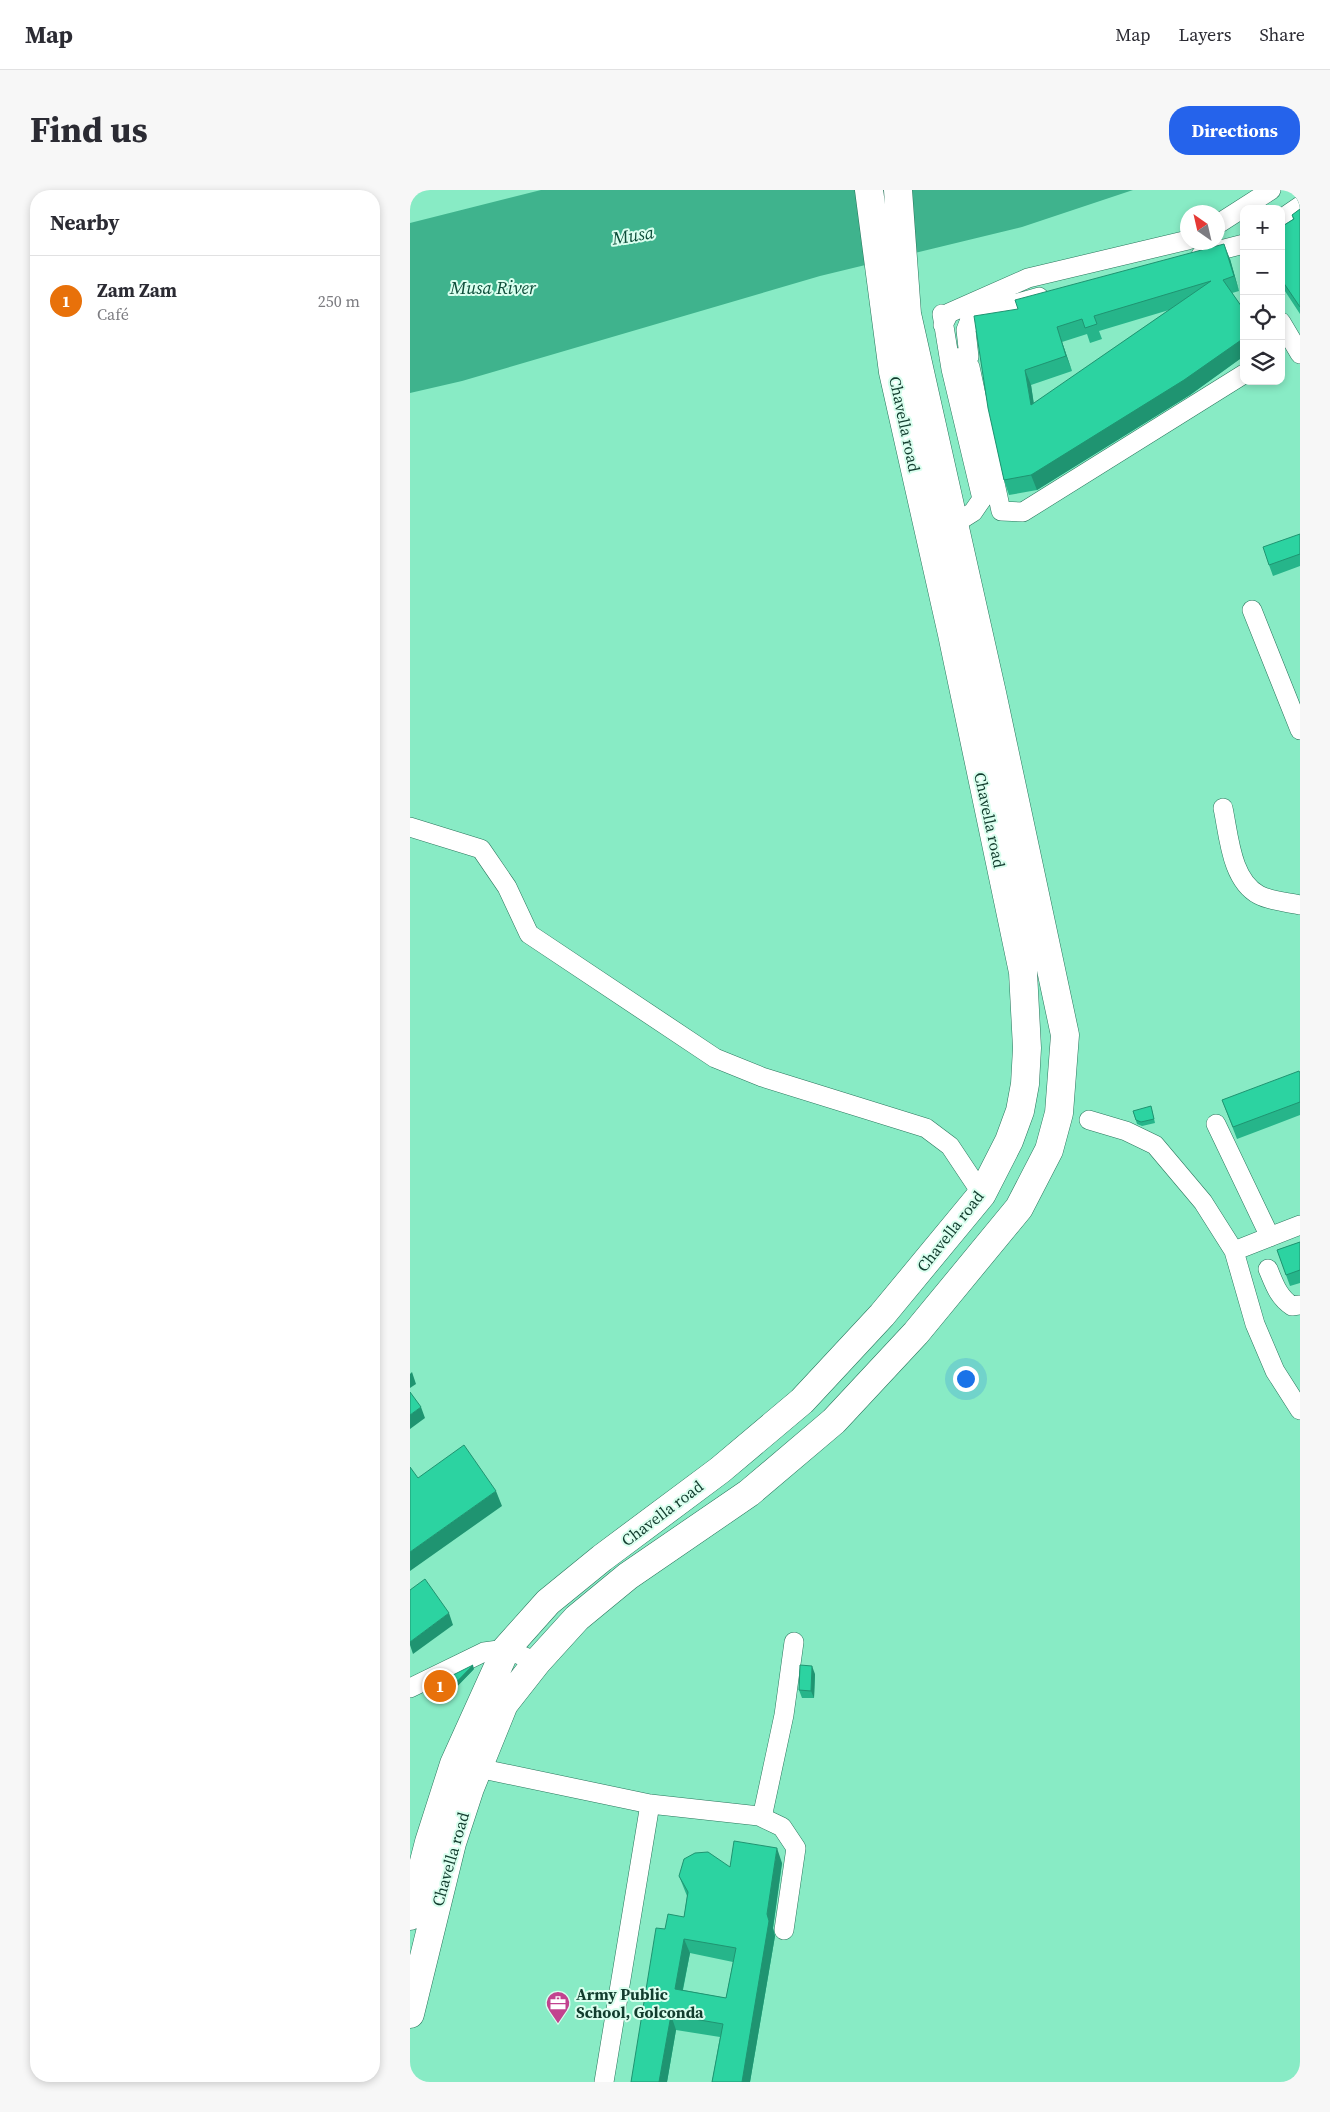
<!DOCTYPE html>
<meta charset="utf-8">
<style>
:root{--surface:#fff;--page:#f7f7f7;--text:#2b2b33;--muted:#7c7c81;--line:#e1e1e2;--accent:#2563eb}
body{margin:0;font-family:"Source Serif 4",serif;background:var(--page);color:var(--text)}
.controls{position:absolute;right:15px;top:15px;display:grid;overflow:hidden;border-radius:10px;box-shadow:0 2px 8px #0003}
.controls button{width:45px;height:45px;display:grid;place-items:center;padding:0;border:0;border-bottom:1px solid var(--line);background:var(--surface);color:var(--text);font:25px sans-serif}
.compass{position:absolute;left:770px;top:15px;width:45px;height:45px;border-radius:50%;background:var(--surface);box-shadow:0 2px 8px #0003;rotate:326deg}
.you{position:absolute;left:555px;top:1188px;width:18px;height:18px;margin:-12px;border:4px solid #fff;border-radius:50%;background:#1a73e8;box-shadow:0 0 0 8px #1a73e833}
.badge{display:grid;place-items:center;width:32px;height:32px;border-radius:50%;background:var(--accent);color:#fff;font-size:16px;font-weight:700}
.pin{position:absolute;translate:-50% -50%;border:2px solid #fff;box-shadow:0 1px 5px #0006}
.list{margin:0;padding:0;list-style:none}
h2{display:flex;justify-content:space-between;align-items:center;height:65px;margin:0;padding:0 20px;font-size:21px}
h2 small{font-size:16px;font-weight:400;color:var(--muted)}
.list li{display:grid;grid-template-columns:32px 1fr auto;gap:15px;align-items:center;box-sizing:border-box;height:90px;padding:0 20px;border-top:1px solid var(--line)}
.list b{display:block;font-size:19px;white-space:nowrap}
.list p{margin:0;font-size:16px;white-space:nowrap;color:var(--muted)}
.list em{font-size:16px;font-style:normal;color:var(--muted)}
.icon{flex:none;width:28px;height:28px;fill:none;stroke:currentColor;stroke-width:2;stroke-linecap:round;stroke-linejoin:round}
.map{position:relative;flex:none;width:890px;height:1892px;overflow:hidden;border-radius:20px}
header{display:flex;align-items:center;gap:30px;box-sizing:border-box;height:70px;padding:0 25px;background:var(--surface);border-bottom:1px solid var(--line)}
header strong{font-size:24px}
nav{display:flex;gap:28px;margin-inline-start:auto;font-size:18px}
.intro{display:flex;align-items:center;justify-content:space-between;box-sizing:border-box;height:120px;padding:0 30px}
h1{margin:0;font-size:35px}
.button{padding:12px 22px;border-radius:20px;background:var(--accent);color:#fff;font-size:18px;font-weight:700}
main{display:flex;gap:30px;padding:0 30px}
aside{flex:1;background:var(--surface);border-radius:20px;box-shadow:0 2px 8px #0003}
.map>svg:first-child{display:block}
.water{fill:#3fb38d}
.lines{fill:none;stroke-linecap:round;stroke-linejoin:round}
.minor-casing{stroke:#29765c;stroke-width:20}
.highway-casing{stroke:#29765c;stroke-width:29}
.minor{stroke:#fff;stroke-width:19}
.highway{stroke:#fff;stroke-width:28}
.wall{fill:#26b58a;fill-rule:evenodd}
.shaded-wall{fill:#1f9471}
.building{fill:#2cd3a1;stroke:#1f9471;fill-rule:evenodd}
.labels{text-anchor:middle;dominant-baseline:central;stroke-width:4;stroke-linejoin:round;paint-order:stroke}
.street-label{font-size:16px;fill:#123d2e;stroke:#daffef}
.poi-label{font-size:16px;font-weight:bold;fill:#123d2e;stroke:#daffef;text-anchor:start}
.water-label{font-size:18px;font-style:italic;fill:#0d4e3a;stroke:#daffef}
</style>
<header>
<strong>Map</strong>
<nav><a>Map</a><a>Layers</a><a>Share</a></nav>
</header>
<div class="intro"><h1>Find us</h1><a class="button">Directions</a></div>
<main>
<aside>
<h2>Nearby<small></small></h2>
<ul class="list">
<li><span class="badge" style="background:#e8710a">1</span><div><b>Zam Zam</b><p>Café</p></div><em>250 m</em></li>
</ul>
</aside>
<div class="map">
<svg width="890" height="1892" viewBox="0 0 890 1892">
<rect width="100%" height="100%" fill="#88ebc5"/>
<path class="water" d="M131,0H723L612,37L410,86L52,191L0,203V33Z"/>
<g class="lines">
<g class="minor-casing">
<path id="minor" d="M871,29L890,16
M808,34L861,0
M791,65L834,54
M532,124L541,179L572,309L563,322L544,334
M871,132L890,164
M533,135L539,123L618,88L778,50
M539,168L559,167L556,140L561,127L629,107
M541,179L560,177L591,321L613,322L834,184
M842,420L890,540
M813,618C819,646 821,690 849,705C860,711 877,712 890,715
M0,637L71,659L97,697L119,744L305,868L352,887L516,938L540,956L572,1004
M679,930L716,941L745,955L793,1012L824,1061L845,1134L865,1181L890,1220
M806,934L860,1047
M824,1061L890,1035
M858,1079C864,1093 868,1107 882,1116L890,1115
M0,1498L74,1462L96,1459L127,1472
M68,1578L240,1614L349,1626L353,1623L374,1525L384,1452
M349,1626L372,1637L386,1658L374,1740
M194,1892L240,1614"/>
</g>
<g class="highway-casing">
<path id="highway" d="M0,1726L19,1652L44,1574L96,1459L138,1412L192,1368L310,1280L392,1211L472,1125L572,1004L599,951L610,921L615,894L617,858L613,782L542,444L483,182L459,0
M0,1824L42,1653L60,1598L94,1514L127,1472L167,1428L218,1386L339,1303L424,1231L506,1143L609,1018L639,960L649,923L655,845L582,503L497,124L488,0"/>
</g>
<use href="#minor" class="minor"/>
<use href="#highway" class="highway"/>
</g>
<path class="wall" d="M890,19V124L871,95V37L883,29L882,25Z
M820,69L829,101L822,103L834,120V166L780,205L627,300L599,305L594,290L608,119ZM759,120L624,214L621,195L662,181L652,152L677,144L680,153L692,149L689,141Z
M890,344V376L863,386L859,375Z
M890,883V925L827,949L812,910Z
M742,920L745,933L732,936L727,934L723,921Z
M890,1052V1093L880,1096L867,1060Z
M64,1479L34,1510L23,1499L21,1496Z
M405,1484L404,1508H392L389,1500Z
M372,1673L363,1738L365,1746L340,1892H302L310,1847L266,1840L257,1892H221L255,1739L274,1727L277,1706L269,1686L320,1677ZM280,1763L323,1772L316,1808L273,1800Z"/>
<path class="shaded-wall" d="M814,54L820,69L829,101L824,86Z
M647,137L652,152L662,181L656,166Z
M834,148V166L780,205L627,300L621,285Z
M615,180L621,195L626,230L621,215Z
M2,1182L6,1194L0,1198V1184Z
M11,1217L15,1228L0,1239V1225Z
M86,1301L92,1316L0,1381V1362Z
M39,1423L43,1435L3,1464L0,1455V1452Z
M63,1475L64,1479L34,1510L33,1506Z
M402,1476L405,1484L404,1508L401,1501Z
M367,1658L372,1673L363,1738L365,1746L340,1892H332Z
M274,1749L280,1763L270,1813L265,1799Z
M261,1825L266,1840L257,1892H249Z"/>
<path class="building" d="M890,19V117L871,89V37L884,29L882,25Z
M814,54L824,86L813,90L834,120V148L774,190L621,285L594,290L578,218L564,126L608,119L605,110ZM801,91L621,215L615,180L656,166L647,137L672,129L675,138L687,134L684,126Z
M890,344V364L859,375L853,357Z
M889,881L890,883V912L823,937L812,910Z
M741,916L744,929L731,932L726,930L723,921Z
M890,1052V1080L876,1085L867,1060Z
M0,1202L11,1217L0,1225Z
M54,1255L86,1301L0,1362V1277L8,1288Z
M15,1389L39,1423L0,1452V1400Z
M63,1475L33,1506L21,1496Z
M390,1475L402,1476L401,1501L389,1500Z
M324,1651L367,1658L357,1724L359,1731L332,1892H302L313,1834L261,1825L249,1892H221L246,1738L255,1739L258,1724L274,1727L278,1702L269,1686L274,1669L285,1663L298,1662L320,1677ZM274,1749L326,1758L316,1808L265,1799Z"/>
<defs>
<g id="office-pin" transform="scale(1.25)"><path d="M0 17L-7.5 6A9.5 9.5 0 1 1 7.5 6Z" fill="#c2438f" stroke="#daffef"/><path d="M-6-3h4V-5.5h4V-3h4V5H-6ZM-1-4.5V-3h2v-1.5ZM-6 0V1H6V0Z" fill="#fff"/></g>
</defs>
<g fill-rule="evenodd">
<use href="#office-pin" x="148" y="1813"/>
</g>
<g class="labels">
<g class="street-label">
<text transform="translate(495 234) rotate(78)">Chavella road</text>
<text transform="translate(580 630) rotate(78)">Chavella road</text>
<text transform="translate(540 1041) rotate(-52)">Chavella road</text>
<text transform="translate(252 1323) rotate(-37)">Chavella road</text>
<text transform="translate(40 1669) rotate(-74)">Chavella road</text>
</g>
<g class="poi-label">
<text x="166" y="1804">Army Public<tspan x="166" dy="18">School, Golconda</tspan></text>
</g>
<g class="water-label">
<text transform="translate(223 45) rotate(-9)">Musa</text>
<text x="83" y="97">Musa River</text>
</g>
</g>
</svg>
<div class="controls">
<button>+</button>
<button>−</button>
<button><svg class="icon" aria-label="locate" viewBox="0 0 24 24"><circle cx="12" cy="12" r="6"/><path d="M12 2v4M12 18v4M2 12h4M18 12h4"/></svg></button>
<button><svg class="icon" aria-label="layers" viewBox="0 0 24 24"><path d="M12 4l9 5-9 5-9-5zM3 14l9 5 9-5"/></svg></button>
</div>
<svg class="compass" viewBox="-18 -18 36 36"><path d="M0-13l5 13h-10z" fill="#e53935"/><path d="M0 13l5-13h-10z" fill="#7c7c81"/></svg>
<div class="you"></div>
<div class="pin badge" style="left:30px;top:1496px;background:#e8710a">1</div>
</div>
</main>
